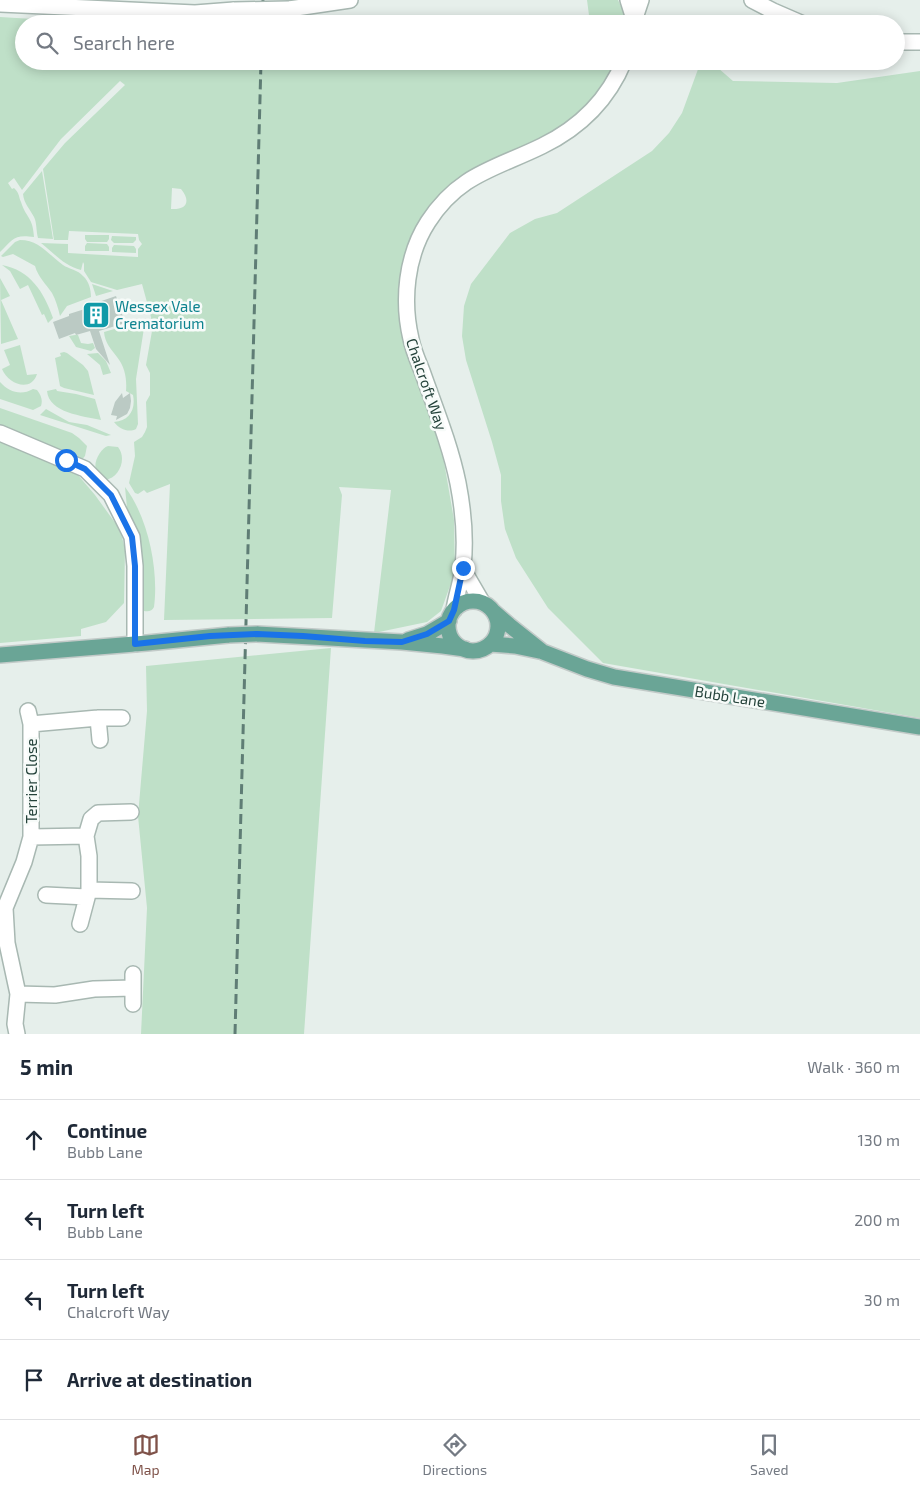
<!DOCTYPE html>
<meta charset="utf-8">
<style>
:root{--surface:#fff;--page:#f2f2f3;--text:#1f2937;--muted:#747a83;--line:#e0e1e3;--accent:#7f5249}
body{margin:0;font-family:"Exo 2",sans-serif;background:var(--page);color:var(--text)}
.stop{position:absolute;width:15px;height:15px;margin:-11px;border:4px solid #1a73e8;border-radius:50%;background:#fff}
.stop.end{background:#1a73e8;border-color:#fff;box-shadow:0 1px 5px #0008}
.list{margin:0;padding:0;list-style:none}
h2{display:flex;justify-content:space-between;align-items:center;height:65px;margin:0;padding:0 20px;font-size:21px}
h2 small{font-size:16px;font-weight:400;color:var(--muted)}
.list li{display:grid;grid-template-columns:32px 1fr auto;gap:15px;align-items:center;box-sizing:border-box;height:80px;padding:0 20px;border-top:1px solid var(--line)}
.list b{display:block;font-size:19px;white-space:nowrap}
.list p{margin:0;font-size:16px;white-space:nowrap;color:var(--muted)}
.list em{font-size:16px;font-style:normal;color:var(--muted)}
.icon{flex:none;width:28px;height:28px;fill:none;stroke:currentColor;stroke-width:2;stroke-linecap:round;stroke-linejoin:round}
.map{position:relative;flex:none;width:920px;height:1034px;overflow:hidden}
.search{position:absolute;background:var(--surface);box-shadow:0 2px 12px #0003;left:15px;right:15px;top:15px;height:55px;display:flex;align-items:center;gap:12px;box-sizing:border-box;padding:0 18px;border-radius:28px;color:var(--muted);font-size:19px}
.sheet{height:385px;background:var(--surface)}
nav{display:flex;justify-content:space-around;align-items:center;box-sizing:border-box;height:70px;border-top:1px solid var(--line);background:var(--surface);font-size:14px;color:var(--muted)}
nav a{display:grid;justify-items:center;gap:2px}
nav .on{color:var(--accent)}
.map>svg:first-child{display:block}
.green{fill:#bfe0c8;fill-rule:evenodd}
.building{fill:#bbcac4}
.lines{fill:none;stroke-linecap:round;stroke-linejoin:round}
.minor-casing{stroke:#a8b8b2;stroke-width:18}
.major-casing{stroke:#c2cac8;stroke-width:18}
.minor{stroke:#fff;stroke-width:15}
.major{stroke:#6aa596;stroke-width:15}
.rail{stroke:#5f7d75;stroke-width:3;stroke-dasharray:10 5;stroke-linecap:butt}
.minor-bridge-casing{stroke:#a8b8b2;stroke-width:18;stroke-linecap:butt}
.major-bridge-casing{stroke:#c2cac8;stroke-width:18;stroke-linecap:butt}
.minor-bridge{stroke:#fff;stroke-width:15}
.major-bridge{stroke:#6aa596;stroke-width:15}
.route{stroke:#1a73e8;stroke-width:6}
.labels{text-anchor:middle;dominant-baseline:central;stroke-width:5;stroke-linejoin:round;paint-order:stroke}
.culture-label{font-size:15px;fill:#0d838f;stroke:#f7fbf9;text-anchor:start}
.street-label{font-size:15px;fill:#24423a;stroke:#f7fbf9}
</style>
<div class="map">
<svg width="920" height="1034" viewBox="0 0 920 1034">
<rect width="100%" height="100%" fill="#e6efeb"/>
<path class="green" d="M587,0H618L624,13L625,24H585L590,23Z
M0,17L117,24H24V61H618L611,77L589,106L557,131L491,161L445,192L400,304L405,350L442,450L454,520L455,572L441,611L427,622L374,633L391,490L339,487L342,495L332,618L164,620L170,484L147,493L144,490L138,494L135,493L129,483L135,456L134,442L142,437L145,432L147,427L146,402L150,395V373L146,365L152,331L151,317L142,284L117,290L91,282L84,271V264L83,262L81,270C64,266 54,253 41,243L68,244V253L138,257V249L142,244L139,240L138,234L69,231L68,240H54L43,169L65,143L125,85L120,81L61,139L22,190L14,178L8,183L12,189L14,188C20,194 18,195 21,202C26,218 33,217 34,237C14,234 13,239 0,252ZM172,188L181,189C191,201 187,210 171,209Z
M701,61H710L733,81L837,83L920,71V718L603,663L548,608L516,558L505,529L501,501V475L492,442L466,360L462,336L464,306L471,284L510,233L535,219L557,213L652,151L669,133L682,113Z
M42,171L53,239L38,238C36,231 37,223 34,217C30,209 24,204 23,194Z
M85,235H109V239L107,242H87L85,239Z
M112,236L136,237V240L133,243H114L111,240Z
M20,240C39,240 48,254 63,265C69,269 78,270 83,276C89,281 91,290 91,297L67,306L60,316C58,308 56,300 52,293C46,284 38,277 35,266L13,254L3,257L1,256L15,242Z
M87,243L107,244L109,247V251H85V246Z
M114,245L134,246L136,249V253L112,252V248Z
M2,265C30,270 44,292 53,318L48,323L44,314L42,315L28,285L20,289L10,271Z
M0,278L10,296L1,300L18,339L1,344Z
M92,284L113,291L96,296Z
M142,321L144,328L136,379L138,424L136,429C129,433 119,429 114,422C129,421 136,410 133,395L126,391C127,379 125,367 117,357C111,349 105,343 104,332Z
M75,335H78L81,343L88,344L93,343L95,348L91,351L76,347L69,336Z
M20,345L27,375L37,374C31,393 8,384 2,369L10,365L4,350Z
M64,352L67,353L83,365L88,371L94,395L64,388L60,386L55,358L61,356L60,353Z
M98,353L106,361L111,373L103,375L100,365L87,354Z
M0,382C9,392 21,396 33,389L37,390C41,395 43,400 41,406L33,410L0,399Z
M56,389L57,391L76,394L95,399L101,420C83,416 49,413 47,391Z
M0,408L72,433L79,438L87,446L85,456L80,462L0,429Z
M46,409L69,422L87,425L111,435L106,436L40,415Z
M0,442L78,475L95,495L116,524L122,537L125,549L124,603L106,622L81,629V636L0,643Z
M108,446L118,447C127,458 120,478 105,480C102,477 98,474 96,470C93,462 101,448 108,446Z
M125,487C148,517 159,570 154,607C152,611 149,612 144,611L142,552L137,531L127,508Z
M331,648L304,1034H141L147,908L138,816L147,711L146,666Z"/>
<path class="building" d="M116,296L125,323L99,331L110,365L96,349L90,331L76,335L75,333L59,339L53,322L69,316V314L88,308L87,306Z
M122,393L123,398L130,393L131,401L130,408L127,414L116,420L117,416L111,415L115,402Z"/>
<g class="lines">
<g class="minor-casing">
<path id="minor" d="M628,0L634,19
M752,0L773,11L803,24
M0,4L195,13L234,10
M289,9L350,0
M633,24L641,0
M896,42H920
M0,433L85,469L111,495L132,537L135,566V644
M463,568L468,578L482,602
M454,610C456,595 462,580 463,566C466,539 463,509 458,483C450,444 435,408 422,371C418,361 413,350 411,339C402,301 406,256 428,222C459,174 495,169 542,146C579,128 608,100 624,61
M98,718L100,740
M31,724L98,718H122
M31,837L86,836
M89,890L132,891
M46,895L87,897
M80,924L89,890V856L86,836L91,819L98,813L131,812
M18,994L55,995L94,989L133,988
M133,1004V974
M17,1034L15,1024L18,994L7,943L5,908L24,862L31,837V724L28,711"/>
</g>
<g class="major-casing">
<path id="major" d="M448 626a25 25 0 1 1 50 0a25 25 0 1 1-50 0Z
M494,612L509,625L543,652L587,669L614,677L920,727
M257,634L402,642L443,646L465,649
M408,640L427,634L449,621
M490,644L515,646L539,651
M0,655L147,643L229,635"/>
</g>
<use href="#minor" class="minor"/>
<use href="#major" class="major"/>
<path class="rail" d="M262,24L263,0
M235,1034L261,61"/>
<g class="minor-bridge-casing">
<path id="minor-bridge" d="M234,10L289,9"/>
</g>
<g class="major-bridge-casing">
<path id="major-bridge" d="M229,635L257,634"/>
</g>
<use href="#minor-bridge" class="minor-bridge"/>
<use href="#major-bridge" class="major-bridge"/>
</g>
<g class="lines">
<path class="route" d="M66,460L85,469L111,495L132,537L135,566V644L210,636L257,634L303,636L365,641L402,642L427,634L449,621L454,610L463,568"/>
</g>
<defs>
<g id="building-square" transform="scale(1.4375)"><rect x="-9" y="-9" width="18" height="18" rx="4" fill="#0f9aa8" stroke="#f7fbf9"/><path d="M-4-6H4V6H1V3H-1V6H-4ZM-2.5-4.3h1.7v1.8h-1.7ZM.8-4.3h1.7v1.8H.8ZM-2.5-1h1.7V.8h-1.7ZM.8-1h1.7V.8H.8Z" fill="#fff"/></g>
</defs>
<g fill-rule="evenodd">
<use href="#building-square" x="96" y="315"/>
</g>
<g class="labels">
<g class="culture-label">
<text x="115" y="306">Wessex Vale<tspan x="115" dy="17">Crematorium</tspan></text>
</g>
<g class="street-label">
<text transform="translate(427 384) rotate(71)">Chalcroft Way</text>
<text transform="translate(730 696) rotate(9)">Bubb Lane</text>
<text transform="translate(31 781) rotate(-90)">Terrier Close</text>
</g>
</g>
</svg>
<div class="stop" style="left:66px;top:460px"></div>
<div class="stop end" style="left:463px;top:568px"></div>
<div class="search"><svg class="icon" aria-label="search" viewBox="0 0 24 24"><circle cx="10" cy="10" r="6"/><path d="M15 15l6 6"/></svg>Search here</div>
</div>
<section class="sheet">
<h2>5 min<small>Walk · 360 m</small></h2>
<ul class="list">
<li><svg class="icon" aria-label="ahead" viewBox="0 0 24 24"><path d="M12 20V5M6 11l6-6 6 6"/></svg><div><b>Continue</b><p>Bubb Lane</p></div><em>130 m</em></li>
<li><svg class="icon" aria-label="left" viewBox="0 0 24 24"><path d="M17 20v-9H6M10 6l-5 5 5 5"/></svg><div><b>Turn left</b><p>Bubb Lane</p></div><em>200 m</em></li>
<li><svg class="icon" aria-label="left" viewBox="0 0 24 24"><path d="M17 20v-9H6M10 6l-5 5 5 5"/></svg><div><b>Turn left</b><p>Chalcroft Way</p></div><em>30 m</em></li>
<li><svg class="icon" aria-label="arrive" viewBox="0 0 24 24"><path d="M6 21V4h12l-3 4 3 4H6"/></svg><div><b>Arrive at destination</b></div></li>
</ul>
</section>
<nav>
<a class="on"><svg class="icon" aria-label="map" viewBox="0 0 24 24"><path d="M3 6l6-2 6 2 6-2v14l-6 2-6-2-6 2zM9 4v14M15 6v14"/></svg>Map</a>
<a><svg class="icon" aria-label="directions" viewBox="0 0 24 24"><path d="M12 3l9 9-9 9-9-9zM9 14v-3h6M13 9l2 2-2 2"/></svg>Directions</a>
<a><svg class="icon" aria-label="saved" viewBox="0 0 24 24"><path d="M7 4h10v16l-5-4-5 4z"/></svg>Saved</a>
</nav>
